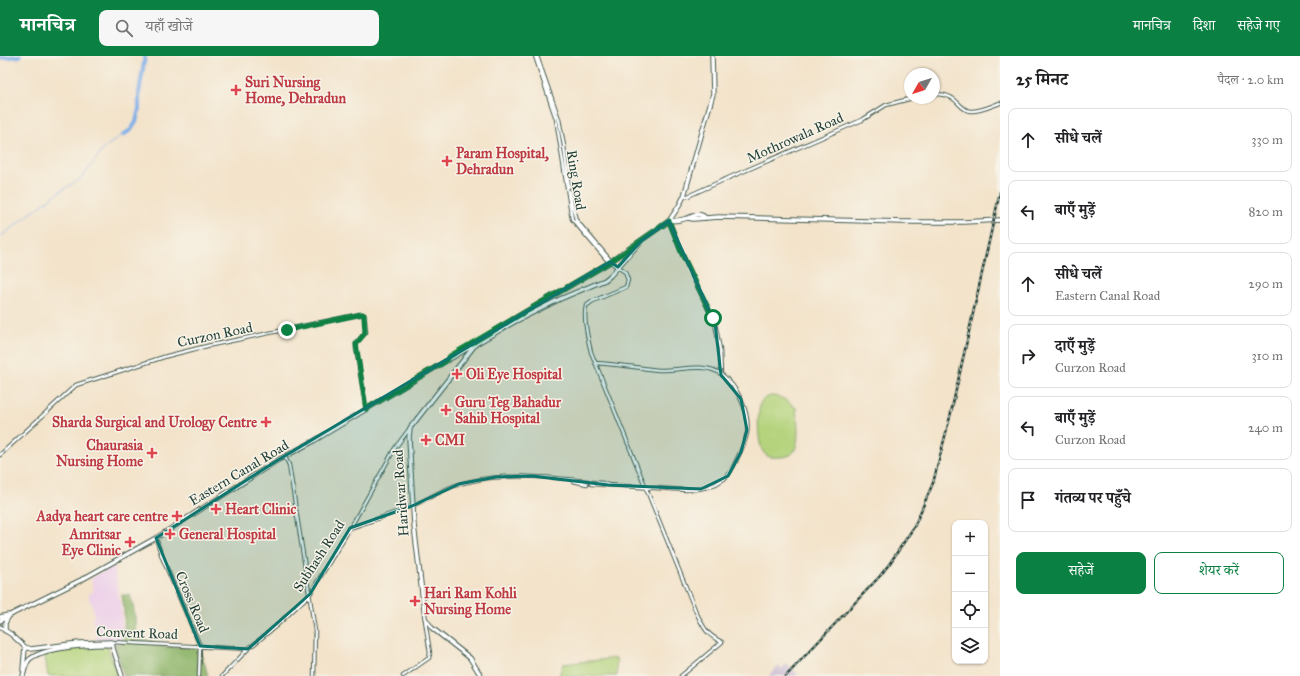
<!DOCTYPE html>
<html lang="hi">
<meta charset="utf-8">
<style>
:root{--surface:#fff;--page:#f6f6f6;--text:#202124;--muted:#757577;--line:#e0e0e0;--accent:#0b8043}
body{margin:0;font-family:"IM FELL Great Primer","Noto Serif Devanagari",serif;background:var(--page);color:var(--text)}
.controls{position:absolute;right:12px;bottom:12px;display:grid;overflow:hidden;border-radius:8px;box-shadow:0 1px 3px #0004}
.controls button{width:36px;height:36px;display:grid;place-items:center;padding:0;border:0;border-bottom:1px solid var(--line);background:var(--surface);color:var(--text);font:20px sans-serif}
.compass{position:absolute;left:904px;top:12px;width:36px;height:36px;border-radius:50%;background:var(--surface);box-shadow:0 1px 3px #0004;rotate:231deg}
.stop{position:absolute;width:12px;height:12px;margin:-9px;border:3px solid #0b8043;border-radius:50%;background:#fff}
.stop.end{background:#0b8043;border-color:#fff;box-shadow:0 1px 4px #0008}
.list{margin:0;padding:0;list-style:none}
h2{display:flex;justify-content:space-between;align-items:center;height:52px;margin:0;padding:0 16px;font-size:17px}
h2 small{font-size:13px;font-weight:400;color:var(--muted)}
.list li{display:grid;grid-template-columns:26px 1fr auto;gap:12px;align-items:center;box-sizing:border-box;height:64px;margin:0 8px 8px;padding:0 8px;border:1px solid var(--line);border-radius:8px}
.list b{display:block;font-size:15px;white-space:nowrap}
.list p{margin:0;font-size:13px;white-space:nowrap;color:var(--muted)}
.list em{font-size:13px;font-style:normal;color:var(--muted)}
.actions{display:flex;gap:8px;padding:12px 16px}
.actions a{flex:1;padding:9px 0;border:1px solid var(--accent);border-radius:8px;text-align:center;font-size:14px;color:var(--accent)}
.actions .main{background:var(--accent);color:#fff}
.icon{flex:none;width:22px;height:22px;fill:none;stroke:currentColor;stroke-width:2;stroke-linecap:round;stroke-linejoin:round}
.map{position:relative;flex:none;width:1000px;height:620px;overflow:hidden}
header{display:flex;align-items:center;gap:24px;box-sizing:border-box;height:56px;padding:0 20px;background:var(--accent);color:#fff}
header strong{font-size:19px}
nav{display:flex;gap:22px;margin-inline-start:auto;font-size:14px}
.search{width:280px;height:36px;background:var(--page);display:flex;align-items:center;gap:10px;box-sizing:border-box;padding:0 14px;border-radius:8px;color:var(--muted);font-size:15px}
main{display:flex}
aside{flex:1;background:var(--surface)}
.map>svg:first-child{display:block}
.built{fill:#edd1e9}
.industrial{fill:#ccbfd4}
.green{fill:#b4d37b;stroke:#6a8858}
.forest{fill:#8fb56b;stroke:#577950}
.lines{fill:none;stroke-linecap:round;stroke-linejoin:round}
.stream{stroke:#7faee9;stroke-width:1}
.river{stroke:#7faee9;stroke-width:4}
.minor-casing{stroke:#3f564a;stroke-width:4.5}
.major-casing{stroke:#3f564a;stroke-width:5.5}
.minor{stroke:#fff;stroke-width:2.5}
.major{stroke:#fff;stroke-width:3.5}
.rail-casing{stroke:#1f3d34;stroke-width:2.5}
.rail{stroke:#f7f3e8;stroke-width:1;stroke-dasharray:3;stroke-linecap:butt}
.route{stroke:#0b8043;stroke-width:5}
.marked{fill:#0f766e;fill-opacity:0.2;stroke:#0f766e;stroke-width:3;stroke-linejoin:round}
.health-dot{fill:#e0444e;stroke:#f7f3e8;stroke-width:1.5}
.labels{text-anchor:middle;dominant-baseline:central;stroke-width:3;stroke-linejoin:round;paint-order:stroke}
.health-label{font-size:14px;font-weight:bold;fill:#be3a42;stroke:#f7f3e8;text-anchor:start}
.street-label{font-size:14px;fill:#1f3d34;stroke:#f7f3e8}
</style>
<header>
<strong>मानचित्र</strong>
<div class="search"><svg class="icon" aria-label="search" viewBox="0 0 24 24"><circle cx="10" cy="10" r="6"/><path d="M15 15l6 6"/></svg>यहाँ खोजें</div>
<nav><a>मानचित्र</a><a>दिशा</a><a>सहेजे गए</a></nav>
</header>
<main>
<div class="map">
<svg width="1000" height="620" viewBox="0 0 1000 620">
<rect width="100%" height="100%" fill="#f7f3e8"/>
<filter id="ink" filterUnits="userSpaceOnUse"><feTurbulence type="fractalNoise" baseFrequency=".025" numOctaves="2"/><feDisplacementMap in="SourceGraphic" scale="8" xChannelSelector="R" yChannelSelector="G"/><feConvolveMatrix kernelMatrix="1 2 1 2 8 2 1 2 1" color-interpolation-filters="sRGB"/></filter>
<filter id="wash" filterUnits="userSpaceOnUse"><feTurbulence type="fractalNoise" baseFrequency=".012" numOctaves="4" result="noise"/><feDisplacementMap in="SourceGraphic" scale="16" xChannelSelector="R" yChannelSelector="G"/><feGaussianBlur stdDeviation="0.9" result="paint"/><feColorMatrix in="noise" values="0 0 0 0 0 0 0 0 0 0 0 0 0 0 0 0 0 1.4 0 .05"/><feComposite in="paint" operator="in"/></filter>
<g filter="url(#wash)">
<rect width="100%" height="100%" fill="#f3e3ca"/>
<path class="built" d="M114,509L122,558V584H97L92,561L94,560L92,547H90L89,537L94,536L91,522Z"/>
<path class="industrial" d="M787,607L798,618L796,620H768L779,610L781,613Z"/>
<path class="green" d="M771,340C782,340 788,345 796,352C797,363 802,392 790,399C786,401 782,401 778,401C773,402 767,401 764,397C757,389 757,355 761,346C764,342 767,341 771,340Z
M98,587L108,592L117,620H48L44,594Z
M616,602L617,620H559L563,608Z"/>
<path class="forest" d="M122,539H130C135,554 137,567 134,584H151L155,590L197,592L203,602L208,620H124L115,588H123C125,572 125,555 122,539Z"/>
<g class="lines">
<path class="stream" d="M0,181L59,136L79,124L88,114L104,92L121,80"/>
<path class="river" d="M0,2L20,0
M123,79L131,74L136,66L139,53V37L145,0"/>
</g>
</g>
<g filter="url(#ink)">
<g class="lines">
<g class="minor-casing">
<path id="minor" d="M535,0L556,63L572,163L607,204L625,216L628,224L626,231L593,245L586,250C583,262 588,284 591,296L696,556C704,571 705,578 722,586L681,620
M537,0L559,63L564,90L569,131
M934,38C940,38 947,39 952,42C958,45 962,54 970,55C979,56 991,50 1000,47
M569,136L576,164L611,205
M684,140H688L726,123L862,64L886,49L913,42
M669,165L682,198L715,267L720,294L721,318
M0,399L76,329L167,300L207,290L361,258L364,259L366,276L357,286L356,291L366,353
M285,401L289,409L315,575L314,620
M573,425L587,428
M591,426L603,427L608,429
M591,428L687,434C700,434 713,431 724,423C730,418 734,410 737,403C741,395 745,386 747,377C750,356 738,331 721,318C704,306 678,315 659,314C637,312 616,308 595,307
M350,472C370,465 391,459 411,450C429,443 447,430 467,426C507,417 548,421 588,425
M156,482L162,501L200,590L199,620
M111,586L248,593
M222,620L248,593L276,570L310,538L353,467L395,392L410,372
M403,620L429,602L430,597L425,564"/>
</g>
<g class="major-casing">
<path id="major" d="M688,162L693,163L719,161L903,166H964L1000,164
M669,165C675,165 682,164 688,162C696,159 699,156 706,162
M495,274L610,206L669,165L679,150L684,140L713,38L712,0
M475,289L410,372L409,382L414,469L425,562L432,572L470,602L481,620
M0,561L8,559
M0,565L14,557L81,524L156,482L278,404L312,386L446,305L514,266L560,243L605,224L610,220L642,184
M0,571L12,579L25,591L31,593L79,587L111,586L122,620
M5,575V567L9,560
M23,614L25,591
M23,620C24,615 26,609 28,605C39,591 95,588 113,589"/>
</g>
<use href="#minor" class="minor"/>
<use href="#major" class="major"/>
<g class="rail-casing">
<path id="rail" d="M786,620L880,520L890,507L914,471L933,427L950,361L1000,136"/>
</g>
<use href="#rail" class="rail"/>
</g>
</g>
<g class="lines" filter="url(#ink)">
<path class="route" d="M287,274L362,258L364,259L365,277L356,288L366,353L446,305L450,300L610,206L669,165L682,198L713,262"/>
</g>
<path class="marked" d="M669,165L715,267L721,319L741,343L747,374L741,396L728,420L701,433L608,429L532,420L496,421L459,428L412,450L350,472L310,538L248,593L200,590L156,482L278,404L610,206L618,211L642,184Z"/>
<g class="health-dot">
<path d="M234 28h4v4h4v4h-4v4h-4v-4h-4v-4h4z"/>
<path d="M445 99h4v4h4v4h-4v4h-4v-4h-4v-4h4z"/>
<path d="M455 312h4v4h4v4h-4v4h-4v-4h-4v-4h4z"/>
<path d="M444 348h4v4h4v4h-4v4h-4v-4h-4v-4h4z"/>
<path d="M264 360h4v4h4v4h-4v4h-4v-4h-4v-4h4z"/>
<path d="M424 378h4v4h4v4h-4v4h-4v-4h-4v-4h4z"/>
<path d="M150 391h4v4h4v4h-4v4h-4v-4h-4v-4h4z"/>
<path d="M214 447h4v4h4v4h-4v4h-4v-4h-4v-4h4z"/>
<path d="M175 454h4v4h4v4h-4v4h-4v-4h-4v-4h4z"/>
<path d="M168 472h4v4h4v4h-4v4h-4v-4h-4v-4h4z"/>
<path d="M128 480h4v4h4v4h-4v4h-4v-4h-4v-4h4z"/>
<path d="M413 539h4v4h4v4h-4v4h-4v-4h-4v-4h4z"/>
</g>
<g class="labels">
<g class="health-label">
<text x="245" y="26">Suri Nursing<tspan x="245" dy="16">Home, Dehradun</tspan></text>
<text x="456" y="97">Param Hospital,<tspan x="456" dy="16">Dehradun</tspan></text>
<text x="466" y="318">Oli Eye Hospital</text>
<text x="455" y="346">Guru Teg Bahadur<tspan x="455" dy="16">Sahib Hospital</tspan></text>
<text x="257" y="366" text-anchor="end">Sharda Surgical and Urology Centre</text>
<text x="435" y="384">CMI</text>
<text x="143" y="389" text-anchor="end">Chaurasia<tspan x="143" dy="16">Nursing Home</tspan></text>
<text x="225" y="453">Heart Clinic</text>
<text x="168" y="460" text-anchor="end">Aadya heart care centre</text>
<text x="121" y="478" text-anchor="end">Amritsar<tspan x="121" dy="16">Eye Clinic</tspan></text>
<text x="179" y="478">General Hospital</text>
<text x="424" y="537">Hari Ram Kohli<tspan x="424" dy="16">Nursing Home</tspan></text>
</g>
<g class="street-label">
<text transform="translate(795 82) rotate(-24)">Mothrowala Road</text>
<text transform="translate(576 124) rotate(81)">Ring Road</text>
<text transform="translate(215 279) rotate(-12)">Curzon Road</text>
<text transform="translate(239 417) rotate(-31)">Eastern Canal Road</text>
<text transform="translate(401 437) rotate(-94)">Haridwar Road</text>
<text transform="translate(319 500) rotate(-57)">Subhash Road</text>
<text transform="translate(192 546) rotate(67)">Cross Road</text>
<text transform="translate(137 577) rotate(2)">Convent Road</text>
</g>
</g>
</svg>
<div class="controls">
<button>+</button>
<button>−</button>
<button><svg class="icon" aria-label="locate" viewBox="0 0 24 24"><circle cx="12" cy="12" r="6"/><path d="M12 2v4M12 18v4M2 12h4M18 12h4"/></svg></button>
<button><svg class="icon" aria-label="layers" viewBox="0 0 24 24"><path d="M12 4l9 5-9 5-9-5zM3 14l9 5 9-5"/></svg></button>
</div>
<svg class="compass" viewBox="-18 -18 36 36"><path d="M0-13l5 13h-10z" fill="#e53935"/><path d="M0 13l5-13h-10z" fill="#757577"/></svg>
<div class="stop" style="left:713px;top:262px"></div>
<div class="stop end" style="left:287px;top:274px"></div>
</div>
<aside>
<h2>25 मिनट<small>पैदल · 2.0 km</small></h2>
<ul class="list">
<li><svg class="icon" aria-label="ahead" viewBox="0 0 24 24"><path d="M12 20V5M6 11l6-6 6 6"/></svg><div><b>सीधे चलें</b></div><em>330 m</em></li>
<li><svg class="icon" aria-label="left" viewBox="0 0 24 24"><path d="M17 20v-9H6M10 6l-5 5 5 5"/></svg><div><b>बाएँ मुड़ें</b></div><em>820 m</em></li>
<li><svg class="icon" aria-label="ahead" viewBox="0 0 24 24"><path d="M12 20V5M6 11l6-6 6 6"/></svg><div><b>सीधे चलें</b><p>Eastern Canal Road</p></div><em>290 m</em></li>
<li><svg class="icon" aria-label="right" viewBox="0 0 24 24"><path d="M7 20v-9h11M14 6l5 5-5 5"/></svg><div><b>दाएँ मुड़ें</b><p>Curzon Road</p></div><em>310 m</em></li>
<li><svg class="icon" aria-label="left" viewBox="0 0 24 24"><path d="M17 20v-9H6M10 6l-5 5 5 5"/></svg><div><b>बाएँ मुड़ें</b><p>Curzon Road</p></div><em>240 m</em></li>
<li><svg class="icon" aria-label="arrive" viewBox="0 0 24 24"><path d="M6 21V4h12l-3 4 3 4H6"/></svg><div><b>गंतव्य पर पहुँचे</b></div></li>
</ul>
<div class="actions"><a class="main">सहेजें</a><a>शेयर करें</a></div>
</aside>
</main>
